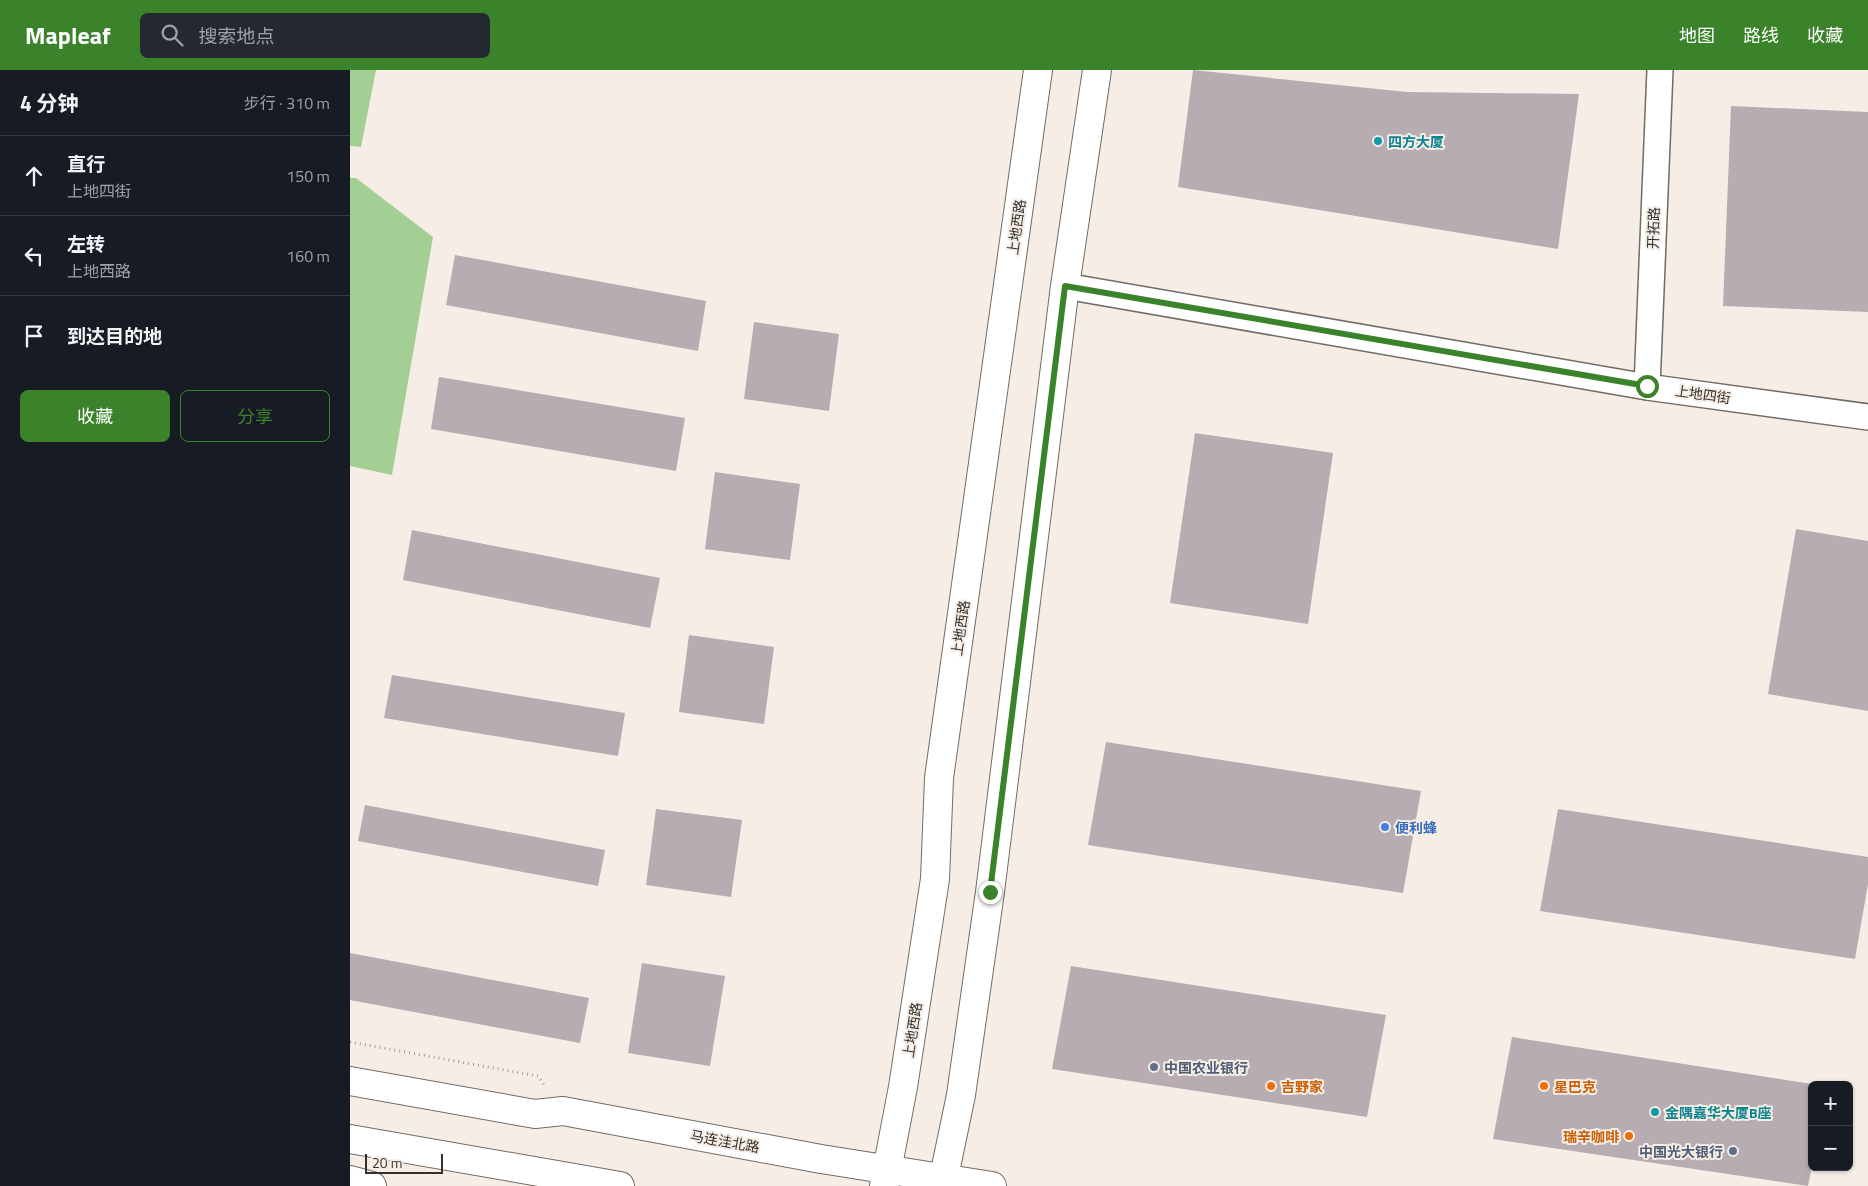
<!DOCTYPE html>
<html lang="zh">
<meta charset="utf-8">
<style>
:root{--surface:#171b24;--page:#242831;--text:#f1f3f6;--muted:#9ea1a6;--line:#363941;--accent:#3b832a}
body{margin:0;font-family:"Titillium Web","Noto Sans SC",sans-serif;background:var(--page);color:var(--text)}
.controls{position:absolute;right:15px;bottom:15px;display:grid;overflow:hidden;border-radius:8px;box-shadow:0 1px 4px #0004}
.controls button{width:45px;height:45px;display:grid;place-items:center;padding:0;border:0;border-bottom:1px solid var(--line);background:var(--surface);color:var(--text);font:25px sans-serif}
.scale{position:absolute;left:15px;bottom:12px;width:78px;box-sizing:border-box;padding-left:5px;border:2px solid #33302d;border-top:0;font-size:14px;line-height:18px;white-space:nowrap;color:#33302d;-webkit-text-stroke:4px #f6eee6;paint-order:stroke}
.stop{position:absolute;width:15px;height:15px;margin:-11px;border:4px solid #3b832a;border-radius:50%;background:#fff}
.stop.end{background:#3b832a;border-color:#fff;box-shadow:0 1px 5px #0008}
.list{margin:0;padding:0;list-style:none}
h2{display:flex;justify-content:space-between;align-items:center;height:65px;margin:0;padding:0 20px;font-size:21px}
h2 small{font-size:16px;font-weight:400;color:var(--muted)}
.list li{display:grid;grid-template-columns:32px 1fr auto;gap:15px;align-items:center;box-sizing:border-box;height:80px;padding:0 20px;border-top:1px solid var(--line)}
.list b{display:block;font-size:19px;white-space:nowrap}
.list p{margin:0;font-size:16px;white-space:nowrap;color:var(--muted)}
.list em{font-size:16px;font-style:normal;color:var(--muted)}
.actions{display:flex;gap:10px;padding:15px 20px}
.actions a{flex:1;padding:11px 0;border:1px solid var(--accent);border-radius:8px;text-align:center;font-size:18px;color:var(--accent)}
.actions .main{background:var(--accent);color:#fff}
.icon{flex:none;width:28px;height:28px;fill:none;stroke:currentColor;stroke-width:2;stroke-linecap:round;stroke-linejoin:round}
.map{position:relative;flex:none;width:1518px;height:1116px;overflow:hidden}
header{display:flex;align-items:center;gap:30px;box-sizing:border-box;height:70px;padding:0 25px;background:var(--accent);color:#fff}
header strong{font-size:24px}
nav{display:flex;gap:28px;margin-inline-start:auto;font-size:18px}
.search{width:350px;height:45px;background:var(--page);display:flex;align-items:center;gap:12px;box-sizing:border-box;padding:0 18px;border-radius:8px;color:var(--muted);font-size:19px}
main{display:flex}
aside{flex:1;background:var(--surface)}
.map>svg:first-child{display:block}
.green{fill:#a3cf94}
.building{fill:#b7acb1}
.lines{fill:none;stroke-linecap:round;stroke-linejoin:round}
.minor-casing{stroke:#726b64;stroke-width:28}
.tertiary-casing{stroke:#726b64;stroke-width:30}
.primary-casing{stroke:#726b64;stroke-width:30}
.path{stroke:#a49e98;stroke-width:3;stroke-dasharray:1 4;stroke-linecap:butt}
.minor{stroke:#fff;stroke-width:25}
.tertiary{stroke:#fff;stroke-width:28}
.primary{stroke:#fff;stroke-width:28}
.route{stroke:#3b832a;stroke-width:6}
.culture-dot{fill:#0f9aa8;stroke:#f6eee6;stroke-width:2}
.shop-dot{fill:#3f7fe0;stroke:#f6eee6;stroke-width:2}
.service-dot{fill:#5c6f8a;stroke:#f6eee6;stroke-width:2}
.food-dot{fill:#e8710a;stroke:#f6eee6;stroke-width:2}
.labels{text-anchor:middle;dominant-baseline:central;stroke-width:4;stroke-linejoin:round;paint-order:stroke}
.culture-label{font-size:14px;font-weight:bold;fill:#0d838f;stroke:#f6eee6;text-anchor:start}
.street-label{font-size:14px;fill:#33302d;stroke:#f6eee6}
.shop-label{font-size:14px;font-weight:bold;fill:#366cbe;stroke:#f6eee6;text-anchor:start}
.service-label{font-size:14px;font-weight:bold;fill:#4e5e75;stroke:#f6eee6;text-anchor:start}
.food-label{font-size:14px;font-weight:bold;fill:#c56008;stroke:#f6eee6;text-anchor:start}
</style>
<header>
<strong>Mapleaf</strong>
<div class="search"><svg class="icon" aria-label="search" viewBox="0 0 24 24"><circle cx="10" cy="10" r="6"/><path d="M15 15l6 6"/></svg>搜索地点</div>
<nav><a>地图</a><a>路线</a><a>收藏</a></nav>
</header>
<main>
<aside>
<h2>4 分钟<small>步行 · 310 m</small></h2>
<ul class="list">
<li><svg class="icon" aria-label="ahead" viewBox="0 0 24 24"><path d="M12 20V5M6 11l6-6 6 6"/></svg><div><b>直行</b><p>上地四街</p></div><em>150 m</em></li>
<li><svg class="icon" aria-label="left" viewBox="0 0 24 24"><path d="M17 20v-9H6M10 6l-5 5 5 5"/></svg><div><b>左转</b><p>上地西路</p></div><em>160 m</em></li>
<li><svg class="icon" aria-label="arrive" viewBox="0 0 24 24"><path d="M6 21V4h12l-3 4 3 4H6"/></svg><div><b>到达目的地</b></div></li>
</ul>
<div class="actions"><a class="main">收藏</a><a>分享</a></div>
</aside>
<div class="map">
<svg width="1518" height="1116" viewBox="0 0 1518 1116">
<rect width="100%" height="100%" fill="#f6eee6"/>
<path class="green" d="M0,0H26L11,77L0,76Z
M0,108H6L83,167L42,405L0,396Z"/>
<path class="building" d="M843,0L1057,22L1229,24L1208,179L828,117Z
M1381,36L1518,42V242L1373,236Z
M105,185L356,231L348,281L96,235Z
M404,252L489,264L479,341L394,329Z
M89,307L335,348L326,401L81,359Z
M845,363L983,383L958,554L820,533Z
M365,402L450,414L440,490L355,479Z
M1446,459L1518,471V641L1418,624Z
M62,460L310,508L300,558L53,510Z
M339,565L424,577L414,654L329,642Z
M42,605L275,643L268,686L34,648Z
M756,672L1071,721L1053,823L738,775Z
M15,735L255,780L248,816L8,771Z
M306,739L392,750L381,827L296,815Z
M1208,739L1518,787V814L1505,889L1190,841Z
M0,883L239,928L230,973L0,930Z
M292,893L375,906L360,996L278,983Z
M721,896L1036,945L1017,1047L702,999Z
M1162,967L1462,1014V1096L1458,1116L1143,1069Z"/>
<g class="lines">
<g class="minor-casing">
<path id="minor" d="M715,216L1297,317L1518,347
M1297,317L1310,0"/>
</g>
<g class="tertiary-casing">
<path id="tertiary" d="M0,1110L22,1116"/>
</g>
<g class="primary-casing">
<path id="primary" d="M0,1011L185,1044L213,1041L471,1089L642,1116
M0,1069L270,1116
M534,1116L553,1017L585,809L589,708L688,0
M592,1116L611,1025L640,822L715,216L747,0"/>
</g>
<path class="path" d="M0,972L188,1006L195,1016"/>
<use href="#minor" class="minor"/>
<use href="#tertiary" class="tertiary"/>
<use href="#primary" class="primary"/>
</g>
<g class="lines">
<path class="route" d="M640,822L715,216L1297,316"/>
</g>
<g class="culture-dot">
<circle cx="1028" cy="71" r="5"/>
<circle cx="1305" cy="1042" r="5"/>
</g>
<circle class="shop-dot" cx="1035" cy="757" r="5"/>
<g class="service-dot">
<circle cx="804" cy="997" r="5"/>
<circle cx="1383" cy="1081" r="5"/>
</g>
<g class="food-dot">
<circle cx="921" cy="1016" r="5"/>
<circle cx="1194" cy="1016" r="5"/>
<circle cx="1279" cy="1066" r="5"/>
</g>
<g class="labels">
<g class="culture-label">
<text x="1038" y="71">四方大厦</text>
<text x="1315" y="1042">金隅嘉华大厦B座</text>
</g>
<g class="street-label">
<text transform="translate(666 157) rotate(-82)">上地西路</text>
<text transform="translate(1303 158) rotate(-88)">开拓路</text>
<text transform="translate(1353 324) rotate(8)">上地四街</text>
<text transform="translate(610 558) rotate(-82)">上地西路</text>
<text transform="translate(562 960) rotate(-81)">上地西路</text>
<text transform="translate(375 1071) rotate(10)">马连洼北路</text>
</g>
<g class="shop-label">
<text x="1045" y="757">便利蜂</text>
</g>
<g class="service-label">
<text x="814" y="997">中国农业银行</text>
<text x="1373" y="1081" text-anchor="end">中国光大银行</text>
</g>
<g class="food-label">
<text x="931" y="1016">吉野家</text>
<text x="1204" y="1016">星巴克</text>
<text x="1269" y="1066" text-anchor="end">瑞辛咖啡</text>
</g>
</g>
</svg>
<div class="controls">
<button>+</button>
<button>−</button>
</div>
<div class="scale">20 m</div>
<div class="stop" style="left:1297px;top:316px"></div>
<div class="stop end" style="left:640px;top:822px"></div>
</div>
</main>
